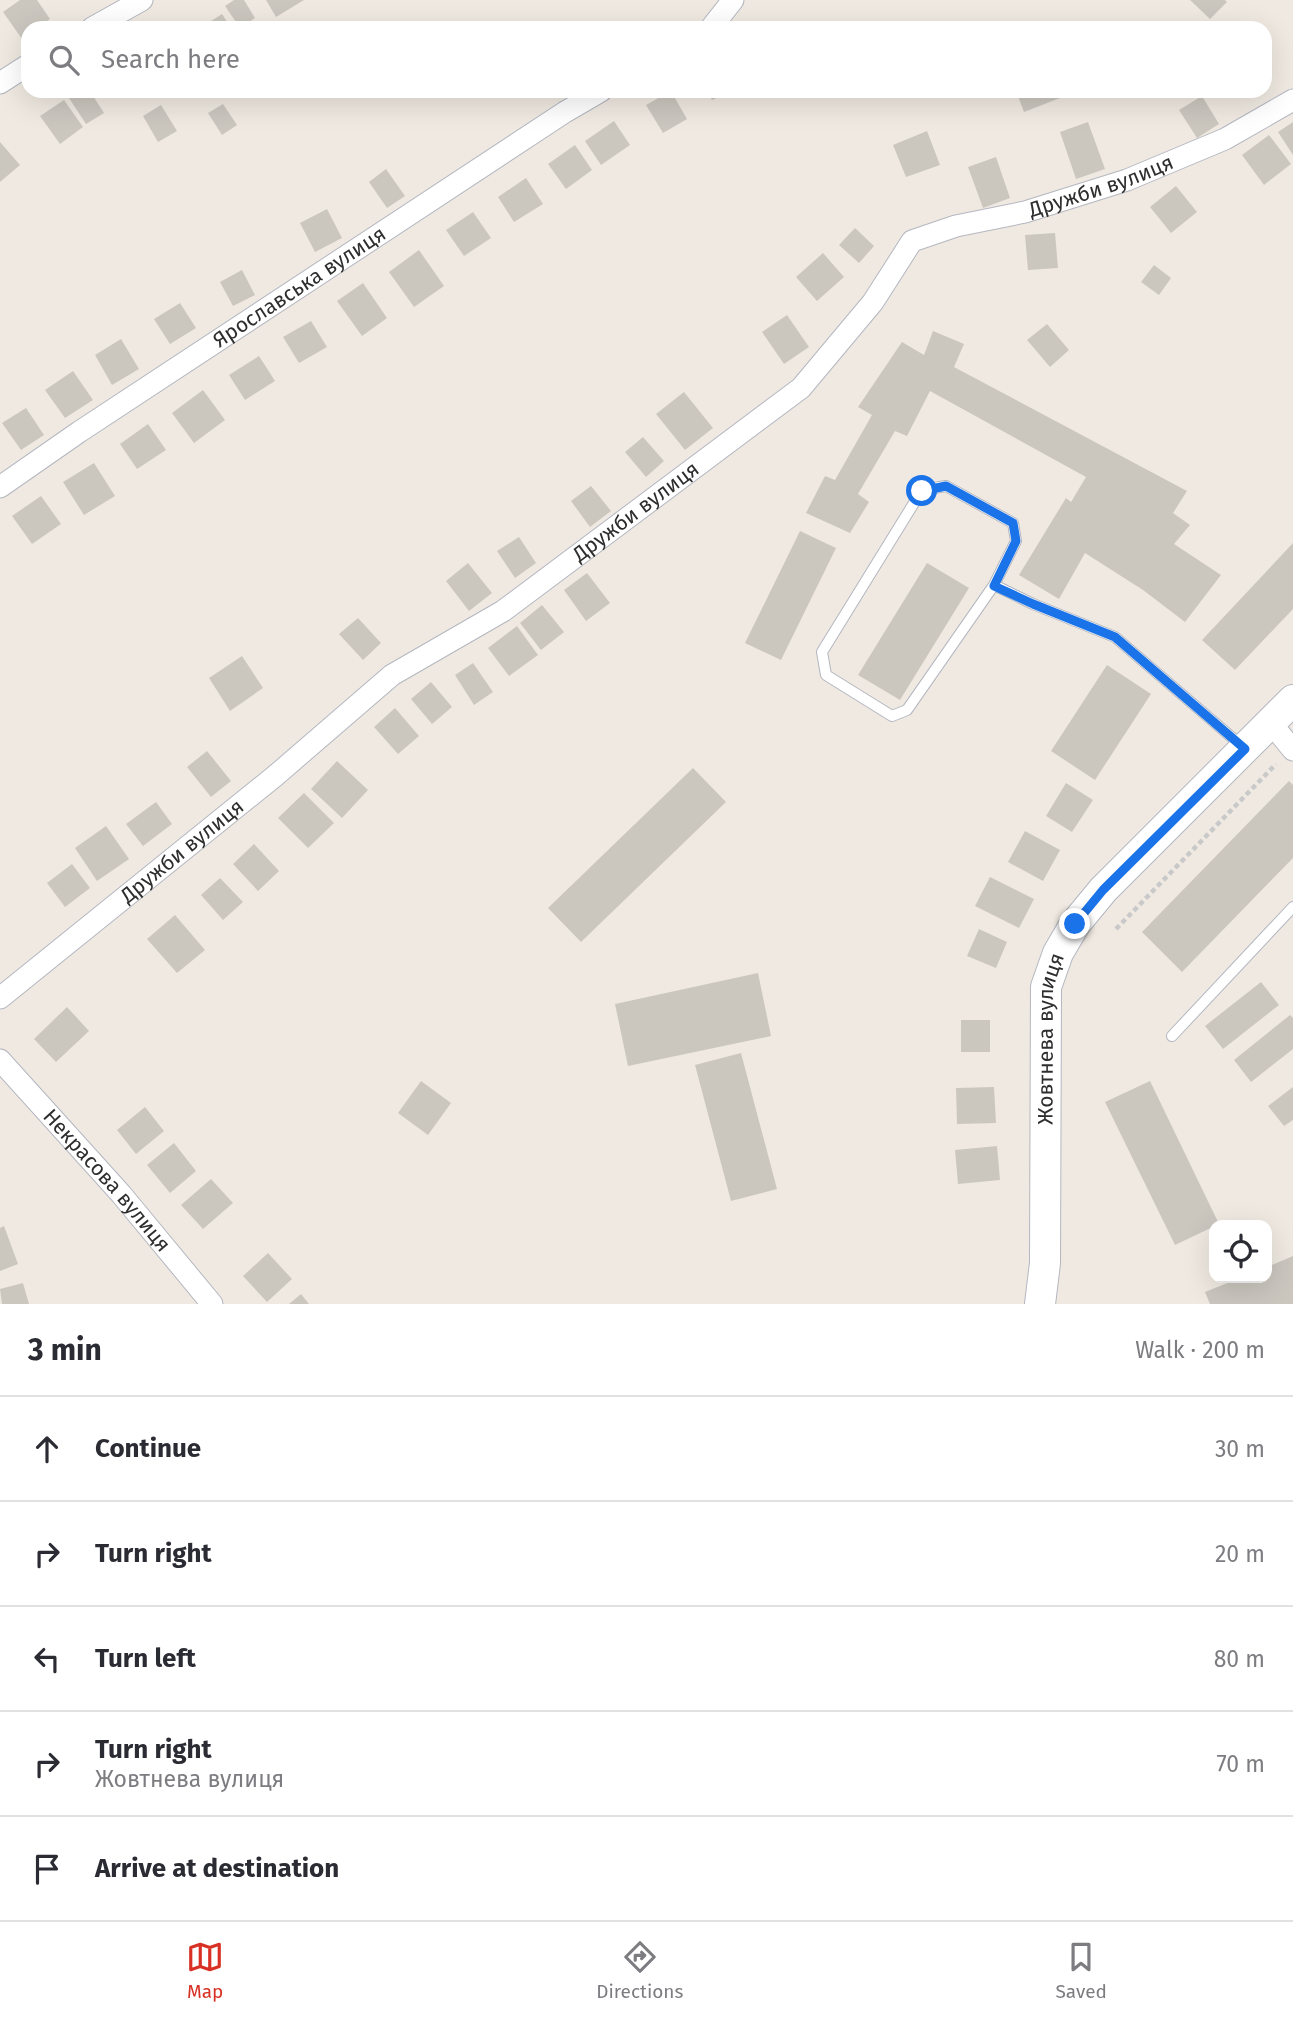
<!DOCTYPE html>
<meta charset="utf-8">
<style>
:root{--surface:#fff;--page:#f7f7f7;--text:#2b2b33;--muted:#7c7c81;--line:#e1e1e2;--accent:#d93025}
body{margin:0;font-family:"Fira Sans",sans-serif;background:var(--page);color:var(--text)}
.controls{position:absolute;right:21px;bottom:21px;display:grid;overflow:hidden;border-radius:14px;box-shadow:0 7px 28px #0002}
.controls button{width:63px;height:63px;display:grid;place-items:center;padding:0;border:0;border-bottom:2px solid var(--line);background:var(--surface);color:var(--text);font:35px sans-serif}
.stop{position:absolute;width:21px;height:21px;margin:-16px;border:5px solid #1a73e8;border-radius:50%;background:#fff}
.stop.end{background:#1a73e8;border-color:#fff;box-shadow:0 2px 7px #0008}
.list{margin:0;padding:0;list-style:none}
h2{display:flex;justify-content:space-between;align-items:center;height:91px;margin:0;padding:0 28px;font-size:30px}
h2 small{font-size:23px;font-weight:400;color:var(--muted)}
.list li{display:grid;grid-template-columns:46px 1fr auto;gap:21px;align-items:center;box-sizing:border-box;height:105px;padding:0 28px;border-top:2px solid var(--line)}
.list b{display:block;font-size:26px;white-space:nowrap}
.list p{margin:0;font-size:23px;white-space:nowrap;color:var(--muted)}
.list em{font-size:23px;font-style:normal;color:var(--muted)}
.icon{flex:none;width:38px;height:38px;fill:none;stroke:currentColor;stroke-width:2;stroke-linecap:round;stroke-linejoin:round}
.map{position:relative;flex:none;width:1293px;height:1304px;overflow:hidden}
.search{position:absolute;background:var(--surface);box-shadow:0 7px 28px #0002;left:21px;right:21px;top:21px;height:77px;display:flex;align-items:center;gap:18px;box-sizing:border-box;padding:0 24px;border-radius:21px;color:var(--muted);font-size:26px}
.sheet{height:616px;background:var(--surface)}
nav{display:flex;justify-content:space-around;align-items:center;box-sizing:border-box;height:98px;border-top:2px solid var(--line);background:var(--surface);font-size:19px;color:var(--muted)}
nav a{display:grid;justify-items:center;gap:4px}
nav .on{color:var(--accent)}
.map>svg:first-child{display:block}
.building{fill:#cbc7bf}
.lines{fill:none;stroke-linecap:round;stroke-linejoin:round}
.lane-casing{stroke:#b4b7c1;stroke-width:12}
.street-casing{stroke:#b4b7c1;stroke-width:23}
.secondary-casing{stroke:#b4b7c1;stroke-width:32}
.path{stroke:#c9c9c9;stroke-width:4.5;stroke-dasharray:5 3.5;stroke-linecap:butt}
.lane{stroke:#fff;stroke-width:10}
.street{stroke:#fff;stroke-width:21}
.secondary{stroke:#fff;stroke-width:30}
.route{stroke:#1a73e8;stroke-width:9}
.labels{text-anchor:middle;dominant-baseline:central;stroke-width:6;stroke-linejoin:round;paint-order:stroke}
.street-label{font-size:21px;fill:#2e2e2e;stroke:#fff}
</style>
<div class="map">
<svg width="1293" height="1304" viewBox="0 0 1293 1304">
<rect width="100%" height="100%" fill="#efe9e1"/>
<path class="building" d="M20,0H37L50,19L38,28H28V35L22,39L3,12Z
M234,0H244L255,18L240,28L225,6Z
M266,0H304L276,17Z
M1190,0H1225L1227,2L1210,19Z
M222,14L231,28H200Z
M80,91H90L104,113L86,124L69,98Z
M671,91L687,119L663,133L646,105Z
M707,91H732L712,100Z
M1016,91H1078L1024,112Z
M1202,96L1219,124L1197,138L1179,110Z
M64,100L83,127L60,144L40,116Z
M223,104L237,125L222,135L208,113Z
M161,105L177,131L158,142L143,116Z
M614,121L630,145L601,165L585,141Z
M1088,122L1105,169L1076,179L1060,132Z
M1293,122V155L1278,132Z
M927,131L940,165L906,177L893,145Z
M1269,135L1291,164L1264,185L1242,155Z
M0,142L20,165L0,182Z
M575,145L592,170L566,189L548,164Z
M996,157L1010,198L983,208L968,167Z
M386,169L405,196L387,208L369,182Z
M526,178L543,204L514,222L498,197Z
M1176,186L1197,212L1171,233L1150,207Z
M327,209L342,238L315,252L300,223Z
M473,212L491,238L464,256L446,230Z
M855,228L874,246L859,263L839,245Z
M1055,233L1058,268L1028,270L1025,235Z
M419,250L444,286L414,307L389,272Z
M823,253L844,277L817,301L796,277Z
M1154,265L1171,278L1159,295L1141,282Z
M242,270L255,295L233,306L220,282Z
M363,283L387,318L362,336L337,301Z
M180,303L196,328L170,344L154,319Z
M787,315L809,347L784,364L762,332Z
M311,321L327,347L299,363L283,337Z
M1047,324L1069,350L1050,367L1027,340Z
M933,331L964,344L954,367L1187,491L1173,513L1190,525L1174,544L1221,575L1185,622L1143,590L1085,553L1059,599L1019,575L1066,498L1071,502L1086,477L930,391L907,436L895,431L858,494L869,502L850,533L806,513L825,476L835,480L872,415L858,407L902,342L924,355Z
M121,339L139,369L112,385L95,355Z
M259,356L275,381L245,400L229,375Z
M73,371L93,400L65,418L45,390Z
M203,390L225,420L194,443L172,413Z
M684,392L713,428L685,450L656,414Z
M26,408L44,435L21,450L2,423Z
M148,424L166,450L137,469L120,444Z
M643,437L664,461L646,477L625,452Z
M94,463L115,496L84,515L63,482Z
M591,486L611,511L590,527L571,501Z
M41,496L61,524L32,544L12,516Z
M800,531L836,548L781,660L745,643Z
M519,537L536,563L515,578L497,551Z
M1293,543V609L1235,670L1202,640Z
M468,563L492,593L469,611L446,581Z
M927,563L969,588L900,700L858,675Z
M587,573L610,603L586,621L564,590Z
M542,605L564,632L541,650L520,623Z
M358,618L381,643L363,660L339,634Z
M517,626L538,655L509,676L488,648Z
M242,656L263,688L230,711L209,678Z
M473,663L493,692L474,705L455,675Z
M1107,665L1151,694L1095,780L1051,751Z
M431,682L452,707L432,724L411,699Z
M395,708L419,736L398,754L374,727Z
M207,751L231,781L211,797L187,767Z
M337,761L368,790L342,818L311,789Z
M693,768L726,802L581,942L548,908Z
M1289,781L1293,785V858L1182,972L1142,932Z
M1066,783L1093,800L1072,832L1046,816Z
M304,793L334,823L308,848L278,818Z
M156,802L172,824L143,846L126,824Z
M106,826L129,859L97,881L75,848Z
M1025,831L1060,850L1043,881L1008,862Z
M254,844L279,871L258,891L233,864Z
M72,864L90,888L65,907L47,883Z
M990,877L1034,899L1019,928L975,906Z
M220,878L243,902L223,920L201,895Z
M175,915L205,950L177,973L147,939Z
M979,929L1007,942L996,968L967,956Z
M758,973L771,1036L628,1066L615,1004Z
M1261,982L1279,1005L1223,1049L1205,1026Z
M67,1007L89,1031L56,1062L34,1039Z
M1290,1015L1293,1018V1049L1251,1082L1234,1060Z
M961,1020H990V1052H961Z
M741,1053L777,1189L731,1201L695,1065Z
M421,1081L451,1103L428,1135L398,1113Z
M1150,1081L1219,1224L1175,1245L1105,1102Z
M994,1087L996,1123L957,1124L956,1088Z
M1293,1087V1120L1284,1126L1268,1106Z
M145,1107L164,1131L136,1154L117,1130Z
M174,1143L196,1171L170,1193L147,1165Z
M997,1146L1000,1180L958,1184L955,1150Z
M211,1179L233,1203L203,1229L181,1205Z
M4,1226L18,1264L0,1271V1228Z
M268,1253L292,1279L267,1302L243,1276Z
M1293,1256V1304H1210L1205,1292L1240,1278H1267V1267Z
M23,1283L29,1304H2L0,1289Z
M301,1294L309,1304H289Z"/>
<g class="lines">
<g class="lane-casing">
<path id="lane" d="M994,585L907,710L892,716L826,675L822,652L922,490L946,486L1013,523L1016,541L994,585L1033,604L1115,637L1243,747
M1172,1036L1293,907"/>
</g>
<g class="street-casing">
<g id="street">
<path d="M92,28L142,0"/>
<path d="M711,28L733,0"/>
<path d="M0,83L28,65"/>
<path id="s1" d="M0,487L79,432L565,112L601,91"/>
<path d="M1271,723L1293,750"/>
<path id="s2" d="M0,998L275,776L392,675L503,611L801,388L873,302L912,241L956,226L1025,212L1127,180L1225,139L1293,100"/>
<path id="s3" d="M0,1060L121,1194L212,1304"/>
</g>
</g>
<g class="secondary-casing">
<g id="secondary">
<path id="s4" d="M1040,1304L1045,1263L1046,987L1058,953L1075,924L1103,890L1293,700"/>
</g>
</g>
<path class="path" d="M1116,929L1276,764"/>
<use href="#lane" class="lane"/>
<use href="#street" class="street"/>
<use href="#secondary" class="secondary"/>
</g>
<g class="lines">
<path class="route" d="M922,491L946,486L1013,523L1016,541L994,586L1033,604L1115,637L1245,749L1103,890L1075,924"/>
</g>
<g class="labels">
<g class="street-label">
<text stroke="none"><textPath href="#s2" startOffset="1390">Дружби вулиця</textPath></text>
<text stroke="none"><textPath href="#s1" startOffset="360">Ярославська вулиця</textPath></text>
<text stroke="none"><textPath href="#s2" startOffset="802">Дружби вулиця</textPath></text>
<text stroke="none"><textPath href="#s2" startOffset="234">Дружби вулиця</textPath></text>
<text stroke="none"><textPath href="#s4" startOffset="266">Жовтнева вулиця</textPath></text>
<text stroke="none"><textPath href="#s3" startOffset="161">Некрасова вулиця</textPath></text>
</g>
</g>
</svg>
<div class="controls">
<button><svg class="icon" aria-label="locate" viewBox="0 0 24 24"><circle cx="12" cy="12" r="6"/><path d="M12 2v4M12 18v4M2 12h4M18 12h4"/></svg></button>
</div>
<div class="stop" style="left:922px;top:491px"></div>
<div class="stop end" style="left:1075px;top:924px"></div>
<div class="search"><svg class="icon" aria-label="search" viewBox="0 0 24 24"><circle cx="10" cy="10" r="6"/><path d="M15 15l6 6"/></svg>Search here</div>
</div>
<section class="sheet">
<h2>3 min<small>Walk · 200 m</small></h2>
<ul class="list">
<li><svg class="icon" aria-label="ahead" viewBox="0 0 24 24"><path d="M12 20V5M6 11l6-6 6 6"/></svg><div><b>Continue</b></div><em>30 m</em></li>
<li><svg class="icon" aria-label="right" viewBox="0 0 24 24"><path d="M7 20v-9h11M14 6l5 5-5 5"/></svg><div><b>Turn right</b></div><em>20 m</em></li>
<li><svg class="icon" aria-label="left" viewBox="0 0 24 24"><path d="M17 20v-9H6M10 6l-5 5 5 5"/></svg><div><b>Turn left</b></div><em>80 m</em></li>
<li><svg class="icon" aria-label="right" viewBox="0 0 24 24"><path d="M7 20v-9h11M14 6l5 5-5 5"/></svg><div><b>Turn right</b><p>Жовтнева вулиця</p></div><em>70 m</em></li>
<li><svg class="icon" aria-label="arrive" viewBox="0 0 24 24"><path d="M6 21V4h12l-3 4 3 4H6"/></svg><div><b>Arrive at destination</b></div></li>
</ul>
</section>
<nav>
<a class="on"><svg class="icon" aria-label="map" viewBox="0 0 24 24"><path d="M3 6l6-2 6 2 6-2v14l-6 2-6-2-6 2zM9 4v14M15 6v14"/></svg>Map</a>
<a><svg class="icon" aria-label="directions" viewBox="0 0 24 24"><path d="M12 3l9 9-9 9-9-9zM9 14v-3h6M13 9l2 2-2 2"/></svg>Directions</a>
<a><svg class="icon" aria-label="saved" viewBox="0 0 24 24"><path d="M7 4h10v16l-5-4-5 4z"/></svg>Saved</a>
</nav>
